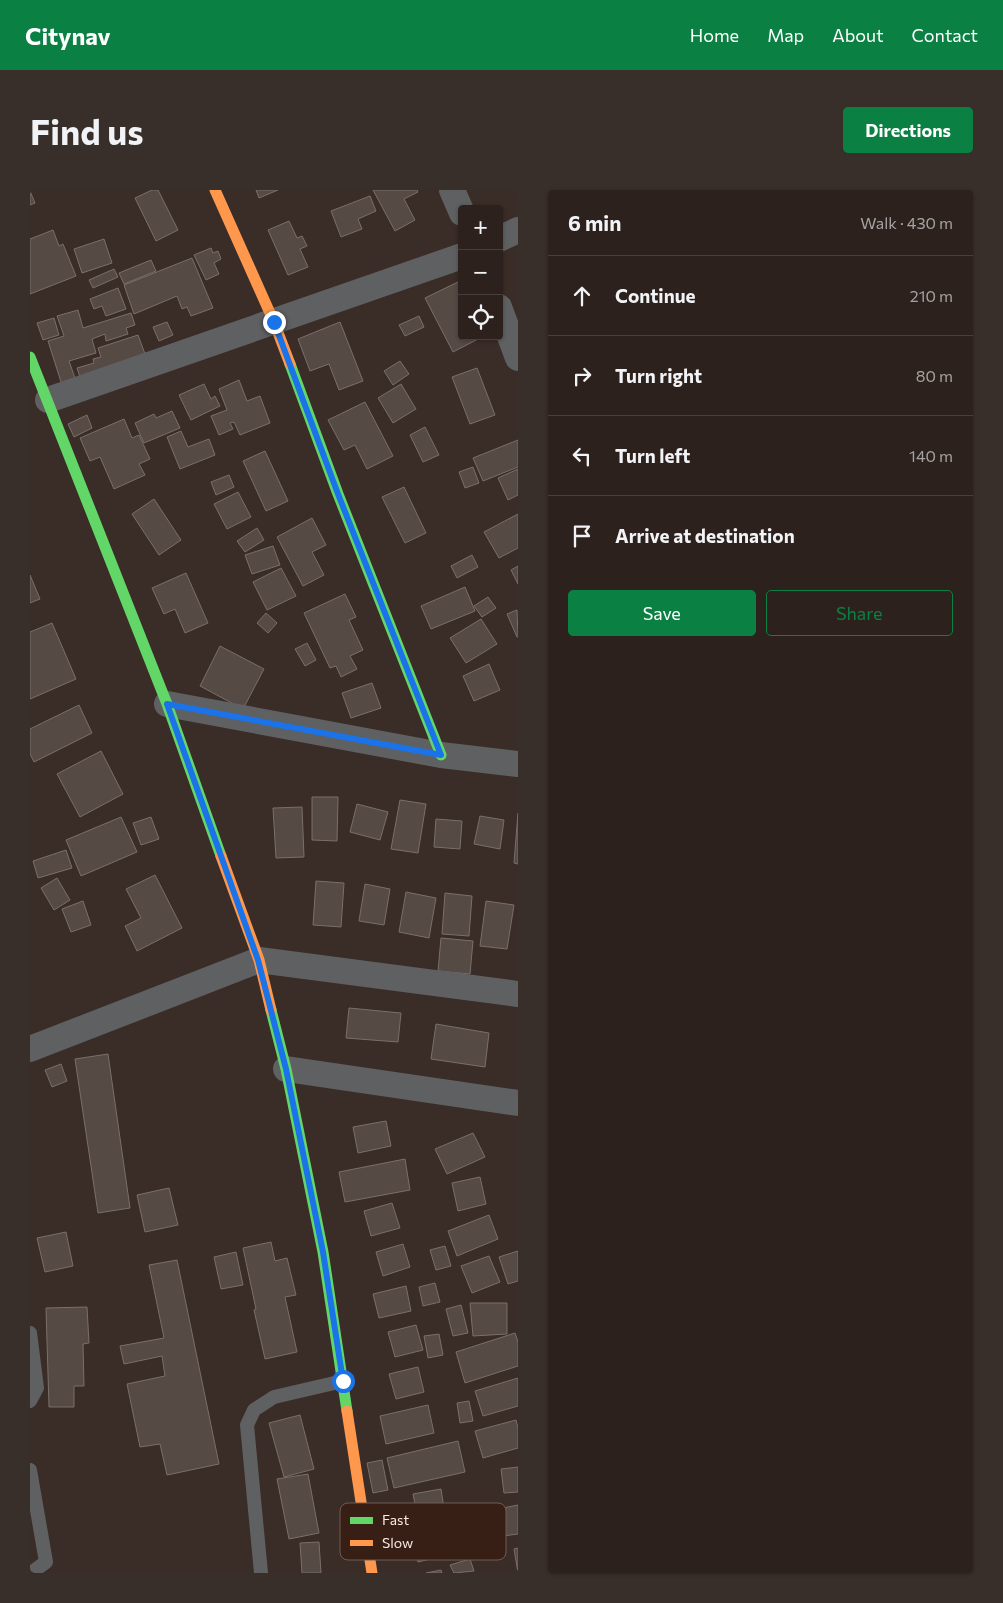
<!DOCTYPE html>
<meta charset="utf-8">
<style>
:root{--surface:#2c211d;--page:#382e2a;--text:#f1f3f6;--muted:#a6a3a4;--line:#483e3b;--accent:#0b8043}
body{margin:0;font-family:Commissioner,sans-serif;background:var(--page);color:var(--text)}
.controls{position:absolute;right:15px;top:15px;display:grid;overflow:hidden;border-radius:5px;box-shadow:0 1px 4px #0004}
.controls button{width:45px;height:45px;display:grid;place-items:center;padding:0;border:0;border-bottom:1px solid var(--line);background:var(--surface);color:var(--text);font:25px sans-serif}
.stop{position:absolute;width:15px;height:15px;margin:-11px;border:4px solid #1a73e8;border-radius:50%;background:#fff}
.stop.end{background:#1a73e8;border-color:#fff;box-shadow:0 1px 5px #0008}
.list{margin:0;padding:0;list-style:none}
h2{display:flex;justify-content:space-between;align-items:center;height:65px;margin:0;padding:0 20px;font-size:21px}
h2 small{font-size:16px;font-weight:400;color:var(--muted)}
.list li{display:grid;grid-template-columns:32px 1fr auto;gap:15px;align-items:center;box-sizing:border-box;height:80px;padding:0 20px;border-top:1px solid var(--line)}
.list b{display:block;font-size:19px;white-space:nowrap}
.list em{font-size:16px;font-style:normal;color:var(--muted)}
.actions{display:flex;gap:10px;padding:15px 20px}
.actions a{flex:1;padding:11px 0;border:1px solid var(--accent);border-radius:5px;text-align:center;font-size:18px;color:var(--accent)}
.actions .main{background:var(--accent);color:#fff}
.icon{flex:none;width:28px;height:28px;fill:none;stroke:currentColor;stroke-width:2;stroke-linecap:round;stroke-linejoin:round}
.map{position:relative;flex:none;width:488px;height:1383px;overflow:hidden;border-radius:5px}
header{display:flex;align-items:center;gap:30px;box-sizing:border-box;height:70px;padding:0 25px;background:var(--accent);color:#fff}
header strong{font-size:24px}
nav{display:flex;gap:28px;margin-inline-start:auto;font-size:18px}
.intro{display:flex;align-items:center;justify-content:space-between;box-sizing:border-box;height:120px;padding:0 30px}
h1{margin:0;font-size:35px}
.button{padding:12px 22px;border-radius:5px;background:var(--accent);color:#fff;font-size:18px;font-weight:700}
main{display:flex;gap:30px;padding:0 30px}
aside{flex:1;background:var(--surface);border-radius:5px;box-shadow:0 1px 4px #0004}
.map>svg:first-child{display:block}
.building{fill:#564a45;stroke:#7b6f6a}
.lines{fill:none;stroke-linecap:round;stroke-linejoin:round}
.lane{stroke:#5f6062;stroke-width:14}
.street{stroke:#5f6062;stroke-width:26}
.fast{stroke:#63d668;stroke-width:11}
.slow{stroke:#ff974d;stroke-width:11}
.route{stroke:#1a73e8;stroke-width:6}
.key{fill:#371f15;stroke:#715c52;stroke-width:1}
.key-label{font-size:14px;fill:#f9e9e2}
</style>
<header>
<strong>Citynav</strong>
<nav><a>Home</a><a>Map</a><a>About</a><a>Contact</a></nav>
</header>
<div class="intro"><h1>Find us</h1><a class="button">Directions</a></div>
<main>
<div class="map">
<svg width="488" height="1383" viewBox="0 0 488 1383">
<rect width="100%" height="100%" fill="#3a2c27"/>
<path class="building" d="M122,0H128L148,40L126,51L105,8Z
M226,0H248L229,8Z
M343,0H387L388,2L374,9L385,30L365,41Z
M0,1L5,13L0,15Z
M340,6L346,21L328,29L332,39L311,47L301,21Z
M259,31L267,48L272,46L277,56L270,59L278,77L258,85L238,40Z
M23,40L29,56L33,54L46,86L0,104V49Z
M74,49L82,73L52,83L44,59Z
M181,58L183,63L188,61L191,69L184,73L189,84L176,90L164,65Z
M162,68L183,118L161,126L157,117L152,119L147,106L104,124L94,95Z
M121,70L126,81L94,94L89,83Z
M84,79L88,87L63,98L59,90Z
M432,90V146H454L423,162L395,108Z
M88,98L96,119L76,126L72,116L64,119L60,109Z
M48,120L53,138L101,123L105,135L96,138L98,144L76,151L75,144L62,149L66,163L39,171L46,191L32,195L18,151L34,146L27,126Z
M389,126L394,137L375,146L369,135Z
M24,128L29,145L13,150L7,133Z
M137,132L143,145L129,151L123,137Z
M310,132L333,191L309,200L299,174L280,181L268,149Z
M108,145L115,164L51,190L47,178L64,173L63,169L71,167L68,158Z
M370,171L379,184L363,195L354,181Z
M447,178L465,225L440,234L422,187Z
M209,190L217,211L230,206L240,233L210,245L204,232L200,233L203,239L189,245L181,226L197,220L189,199Z
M174,194L181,209L185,206L190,216L161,230L149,205Z
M371,194L386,219L363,233L348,208Z
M335,212L363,266L337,279L325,255L314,260L298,230Z
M142,221L150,238L114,253L105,233L124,224L126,228Z
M57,225L62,238L44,247L38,234Z
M94,229L102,248L109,245L120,269L109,274L115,285L84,299L70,267L60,271L50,248Z
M395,237L409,265L393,272L380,245Z
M151,241L158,257L179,249L185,265L150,279L137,247Z
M488,250V277L453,291L443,268Z
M235,261L258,311L236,321L213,271Z
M443,277L449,293L435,298L429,282Z
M488,279V305L478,310L468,288Z
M199,285L204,297L186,305L181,292Z
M374,297L396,343L375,353L352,307Z
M208,302L221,327L197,339L184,314Z
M124,309L151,350L129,365L102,324Z
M488,324V358L469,368L454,342Z
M282,328L296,355L282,362L294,385L273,396L247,347Z
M227,338L234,350L215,362L207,351Z
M243,356L250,375L222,384L215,365Z
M442,365L448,377L427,388L421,376Z
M488,376V394L481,380Z
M251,378L266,406L237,420L223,392Z
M156,383L178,433L155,443L145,419L134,424L122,398Z
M0,385L10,409L0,413Z
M435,397L445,421L401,439L391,416Z
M315,404L326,427L319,430L333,460L320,466L327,479L311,487L306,476L300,478L274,423Z
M458,407L466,418L452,427L444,416Z
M487,420L488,447H487L477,424Z
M236,423L247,433L238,443L227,433Z
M451,429L467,454L436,473L420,448Z
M22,433L46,489L0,509V442Z
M277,453L286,470L275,476L265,459Z
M190,456L234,479L213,519L170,496Z
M459,474L470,500L444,511L433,486Z
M342,493L351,518L321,528L312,503Z
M49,515L62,543L4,572L0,564V539Z
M71,561L93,604L50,627L27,584Z
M282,607H308L307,651L282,650Z
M370,610L396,614L388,663L361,659Z
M327,614L358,622L350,650L320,642Z
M272,617L274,667L246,668L243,618Z
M488,623V674L484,673Z
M450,626L474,630L470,659L444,654Z
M91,627L107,662L51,686L36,650Z
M121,627L129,649L111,655L103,633Z
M406,629L432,631L430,659L404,657Z
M36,660L42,678L8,688L3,671Z
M125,685L152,738L107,761L95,736L111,728L96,699Z
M27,688L40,710L24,720L11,698Z
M286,691L314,693L311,737L283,735Z
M335,694L360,699L354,735L329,731Z
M376,702L406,708L399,748L369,742Z
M415,703L442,706L439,746L412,744Z
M53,711L61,735L41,742L32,719Z
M456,711L484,715L477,759L450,756Z
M411,748L443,751L440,784L408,781Z
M319,818L371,823L368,852L316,848Z
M406,834L459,843L455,877L401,869Z
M78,864L100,1018L68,1023L45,869Z
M31,874L37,891L22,897L15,880Z
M356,931L361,956L328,963L323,937Z
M443,943L455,967L417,984L405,959Z
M375,969L380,1000L315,1012L309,982Z
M450,987L456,1014L428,1021L422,993Z
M139,998L148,1035L115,1042L107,1005Z
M362,1013L370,1038L341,1046L334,1021Z
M459,1025L468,1049L427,1066L418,1041Z
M36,1042L43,1076L15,1082L7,1048Z
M241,1052L245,1071L257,1068L266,1105L255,1107L267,1162L235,1169L224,1120L226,1119L213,1058Z
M373,1054L380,1077L353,1086L346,1062Z
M415,1056L421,1076L406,1080L400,1060Z
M488,1061V1091L478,1094L469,1067Z
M206,1062L213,1095L191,1099L184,1067Z
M459,1066L470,1092L442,1103L431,1076Z
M147,1070L189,1274L137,1285L130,1254L110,1257L97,1194L135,1186L132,1166L94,1174L90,1156L134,1148L119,1075Z
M405,1093L410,1112L393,1116L389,1097Z
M376,1096L381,1121L349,1128L343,1104Z
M440,1113H477V1144L443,1146Z
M431,1115L438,1143L423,1146L416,1119Z
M57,1117L59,1153L53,1154L54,1196H44V1217H19L16,1118Z
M386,1135L393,1160L365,1167L358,1142Z
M485,1143L488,1152V1176L435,1193L426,1162Z
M409,1144L413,1165L398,1168L394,1146Z
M388,1177L394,1202L366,1209L359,1184Z
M488,1188V1216L453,1226L445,1201Z
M439,1211L443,1231L430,1233L427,1213Z
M398,1215L404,1243L356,1254L350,1226Z
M270,1225L284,1279L254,1287L239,1233Z
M486,1230L488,1238V1258L453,1268L445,1241Z
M428,1251L435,1282L364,1298L357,1268Z
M352,1270L358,1300L343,1303L337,1273Z
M488,1277V1302L474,1303L471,1279Z
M278,1284L289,1343L259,1349L247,1289Z
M411,1299L415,1325L388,1330L383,1304Z
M488,1315V1344L473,1346L468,1319Z
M428,1335L433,1351L414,1356L416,1365L388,1372L382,1346Z
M289,1352L291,1383H272L270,1353Z
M488,1358V1383L484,1359Z
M440,1369L444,1381L424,1383L420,1375Z
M411,1380L412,1383H396Z"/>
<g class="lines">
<path class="lane" d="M0,1143L7,1198L0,1211
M0,1280L16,1372L1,1383
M231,1383L217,1235L224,1220L244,1207L313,1191"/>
<path class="street" d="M422,0L432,23
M469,49L488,40
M469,117L488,168
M18,210L432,66
M137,514L411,565L488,574
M0,859L229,770L488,804
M256,879L488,913"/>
<path class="fast" d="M0,167L137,514L191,666
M260,174L308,304L411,565
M241,820L256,879L293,1062L317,1221"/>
<path class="slow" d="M185,0L244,132L260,174
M191,666L229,770L241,820
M317,1221L342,1383"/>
</g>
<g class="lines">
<path class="route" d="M244,132L308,304L411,565L137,514L228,770L256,879L293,1062L313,1191"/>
</g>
<rect x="310" y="1313" width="166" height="57" rx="8" class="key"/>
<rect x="320" y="1327" width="23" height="7" fill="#63d668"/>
<rect x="320" y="1350" width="23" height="6" fill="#ff974d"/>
<g class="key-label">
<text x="352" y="1335">Fast</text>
<text x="352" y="1358">Slow</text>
</g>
</svg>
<div class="controls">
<button>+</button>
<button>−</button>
<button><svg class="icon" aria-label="locate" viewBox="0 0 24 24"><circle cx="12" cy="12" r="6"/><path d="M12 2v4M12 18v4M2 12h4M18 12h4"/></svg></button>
</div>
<div class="stop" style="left:313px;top:1191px"></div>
<div class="stop end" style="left:244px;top:132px"></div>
</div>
<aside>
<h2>6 min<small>Walk · 430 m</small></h2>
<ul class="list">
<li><svg class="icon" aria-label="ahead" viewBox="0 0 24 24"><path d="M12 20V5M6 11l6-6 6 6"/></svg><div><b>Continue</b></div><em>210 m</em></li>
<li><svg class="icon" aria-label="right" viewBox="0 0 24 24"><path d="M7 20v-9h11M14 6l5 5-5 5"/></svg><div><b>Turn right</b></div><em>80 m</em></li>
<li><svg class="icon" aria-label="left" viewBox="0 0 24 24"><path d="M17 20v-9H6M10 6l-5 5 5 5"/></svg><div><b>Turn left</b></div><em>140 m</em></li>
<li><svg class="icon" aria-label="arrive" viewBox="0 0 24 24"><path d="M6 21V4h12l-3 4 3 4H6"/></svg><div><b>Arrive at destination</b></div></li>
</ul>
<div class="actions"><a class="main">Save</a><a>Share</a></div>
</aside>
</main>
